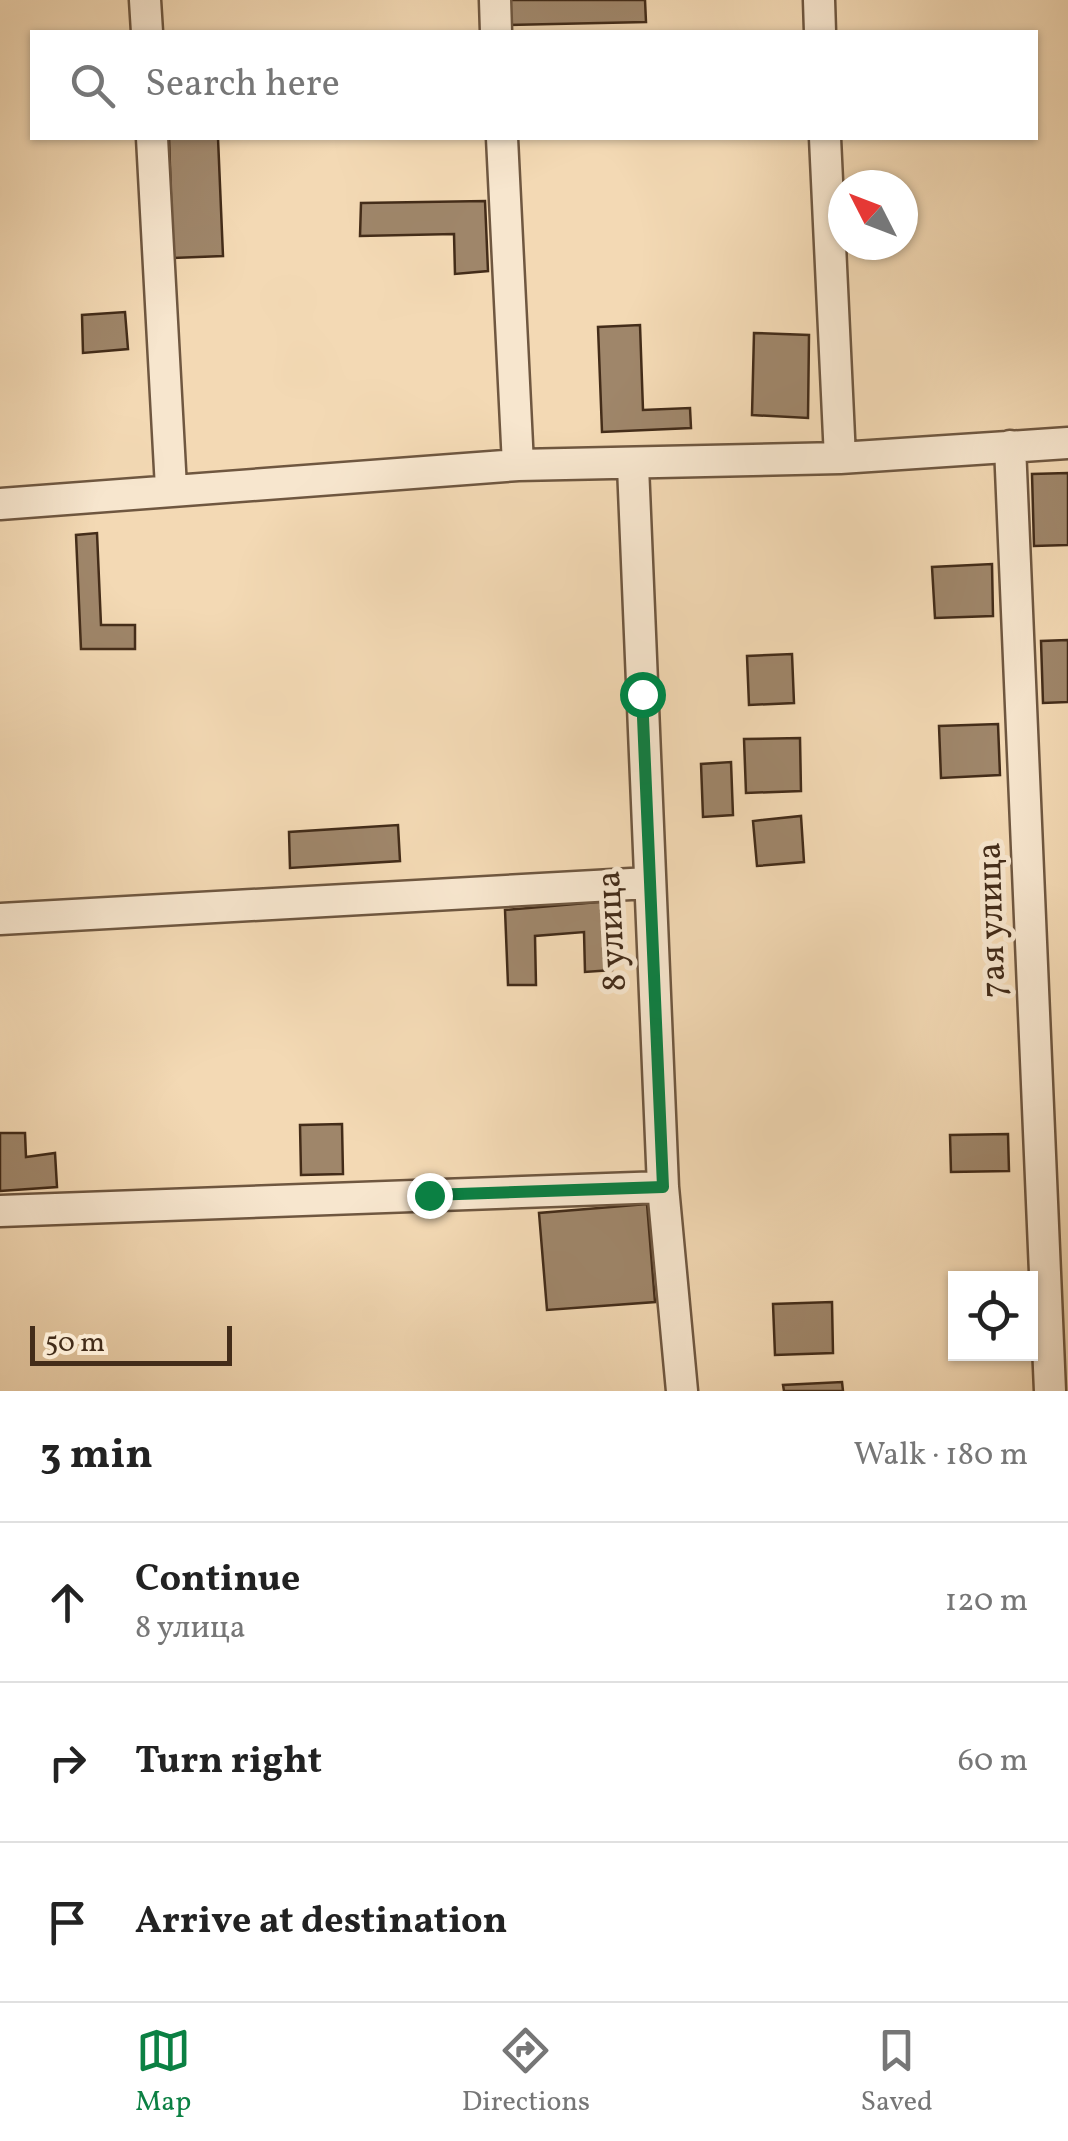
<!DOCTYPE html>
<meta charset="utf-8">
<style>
:root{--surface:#fff;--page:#f6f6f6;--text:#222;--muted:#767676;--line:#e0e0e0;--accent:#0b8043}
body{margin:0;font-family:Vollkorn,serif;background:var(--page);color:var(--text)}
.controls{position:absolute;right:30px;bottom:30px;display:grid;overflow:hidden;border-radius:0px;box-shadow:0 2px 8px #0004}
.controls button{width:90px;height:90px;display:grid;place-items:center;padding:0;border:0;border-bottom:2px solid var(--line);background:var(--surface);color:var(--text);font:50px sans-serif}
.compass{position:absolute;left:828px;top:170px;width:90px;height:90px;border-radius:50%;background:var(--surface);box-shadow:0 2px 8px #0004;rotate:312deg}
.scale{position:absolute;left:30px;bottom:25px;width:202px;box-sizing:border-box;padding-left:10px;border:5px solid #432c19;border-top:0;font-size:28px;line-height:35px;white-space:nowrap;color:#432c19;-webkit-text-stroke:8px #f7e6ce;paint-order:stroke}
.stop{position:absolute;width:30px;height:30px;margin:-22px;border:8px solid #0b8043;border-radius:50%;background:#fff}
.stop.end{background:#0b8043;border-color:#fff;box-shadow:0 2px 10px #0008}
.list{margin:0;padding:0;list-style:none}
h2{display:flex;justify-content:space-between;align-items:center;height:130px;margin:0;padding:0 40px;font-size:42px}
h2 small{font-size:32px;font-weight:400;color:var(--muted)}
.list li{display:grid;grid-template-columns:65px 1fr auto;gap:30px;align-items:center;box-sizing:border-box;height:160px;padding:0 40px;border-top:2px solid var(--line)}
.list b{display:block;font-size:38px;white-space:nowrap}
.list p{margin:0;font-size:32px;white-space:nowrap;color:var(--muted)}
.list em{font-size:32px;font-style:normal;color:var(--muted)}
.icon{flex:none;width:55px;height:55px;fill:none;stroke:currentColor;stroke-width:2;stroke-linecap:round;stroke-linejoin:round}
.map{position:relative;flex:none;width:1068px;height:1391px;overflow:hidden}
.search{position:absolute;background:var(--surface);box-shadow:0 2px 8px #0004;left:30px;right:30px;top:30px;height:110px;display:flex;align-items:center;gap:25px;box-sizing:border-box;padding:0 35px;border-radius:0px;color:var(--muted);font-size:38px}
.sheet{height:610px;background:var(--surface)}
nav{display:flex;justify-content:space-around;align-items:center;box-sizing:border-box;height:140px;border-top:2px solid var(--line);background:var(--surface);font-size:28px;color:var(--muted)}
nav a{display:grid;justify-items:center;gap:5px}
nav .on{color:var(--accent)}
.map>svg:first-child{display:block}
.building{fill:#9f866a;stroke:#432c19;stroke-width:2.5}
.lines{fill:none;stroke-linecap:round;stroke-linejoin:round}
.street-casing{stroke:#6f5740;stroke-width:35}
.street{stroke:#f7e6ce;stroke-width:30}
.route{stroke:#0b8043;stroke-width:12}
.labels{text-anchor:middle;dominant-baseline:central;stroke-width:10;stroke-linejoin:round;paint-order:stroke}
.street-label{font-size:35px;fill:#432c19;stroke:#f7e6ce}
</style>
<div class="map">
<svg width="1068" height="1391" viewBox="0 0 1068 1391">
<rect width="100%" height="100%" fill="#f3d9b4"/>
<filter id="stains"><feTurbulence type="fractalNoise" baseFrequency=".002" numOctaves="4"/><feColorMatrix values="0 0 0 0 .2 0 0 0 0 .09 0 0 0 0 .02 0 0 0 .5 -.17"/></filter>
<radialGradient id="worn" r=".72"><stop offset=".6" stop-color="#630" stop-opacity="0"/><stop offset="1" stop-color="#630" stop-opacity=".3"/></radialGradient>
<path class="building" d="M506,0H645L646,22L507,25Z
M169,138H218L223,256L173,258Z
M485,201L488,271L455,274L454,234L360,236L361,203Z
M125,312L128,349L83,353L82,315Z
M640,325L643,410L690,408L691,428L602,432L598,327Z
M754,333L809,335L808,418L752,415Z
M1068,473V545L1034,546L1032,474Z
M97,533L101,625H135V649H81L76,535Z
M992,564L993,616L935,618L932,567Z
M1068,640V702L1043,703L1041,641Z
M792,654L794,703L749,705L747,656Z
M998,724L1000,775L941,778L939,726Z
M800,738L801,791L746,793L744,739Z
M731,762L733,815L703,817L701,764Z
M801,816L804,862L757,866L753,821Z
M398,825L400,861L290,868L289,832Z
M610,901L612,970L585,972L584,932L535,936L536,985H508L505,910Z
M342,1124L343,1174L301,1175L300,1125Z
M0,1133H25L26,1157L55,1153L57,1187L0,1191Z
M1008,1134L1009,1171L951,1172L950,1135Z
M647,1204L655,1302L547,1310L539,1213Z
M832,1302L833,1353L775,1355L773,1304Z
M842,1382L843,1391H784L783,1385Z"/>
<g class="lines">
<g class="street-casing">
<path id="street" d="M145,0L147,32
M495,0L496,32
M819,0L820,32
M152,138L171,488
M502,138L518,465
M825,138L840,458
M1010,446L1050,1391
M633,466L663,1187L682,1391
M0,504L518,465L840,458L1068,443
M0,919L649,883
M0,1211L663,1187"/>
</g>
<use href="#street" class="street"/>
</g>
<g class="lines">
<path class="route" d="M429,1195L663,1187L642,694"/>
</g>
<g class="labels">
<g class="street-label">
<text transform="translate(993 920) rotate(-92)">7ая улица</text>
<text transform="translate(613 931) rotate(-93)">8 улица</text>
</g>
</g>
<rect width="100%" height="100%" filter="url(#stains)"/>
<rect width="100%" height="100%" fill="url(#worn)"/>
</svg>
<div class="controls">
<button><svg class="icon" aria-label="locate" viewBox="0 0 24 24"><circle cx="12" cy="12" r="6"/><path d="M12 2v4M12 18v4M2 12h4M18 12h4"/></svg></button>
</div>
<svg class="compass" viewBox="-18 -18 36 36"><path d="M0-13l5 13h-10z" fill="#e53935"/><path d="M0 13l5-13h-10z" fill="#767676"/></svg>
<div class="scale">50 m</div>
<div class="stop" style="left:642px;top:694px"></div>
<div class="stop end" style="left:429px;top:1195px"></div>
<div class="search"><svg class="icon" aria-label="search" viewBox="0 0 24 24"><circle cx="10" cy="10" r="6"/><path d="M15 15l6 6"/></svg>Search here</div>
</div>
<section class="sheet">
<h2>3 min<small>Walk · 180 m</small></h2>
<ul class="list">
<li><svg class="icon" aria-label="ahead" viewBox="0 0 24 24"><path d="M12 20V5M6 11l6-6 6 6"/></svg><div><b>Continue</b><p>8 улица</p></div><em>120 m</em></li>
<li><svg class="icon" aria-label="right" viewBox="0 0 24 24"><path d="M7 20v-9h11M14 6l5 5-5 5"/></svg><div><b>Turn right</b></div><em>60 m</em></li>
<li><svg class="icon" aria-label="arrive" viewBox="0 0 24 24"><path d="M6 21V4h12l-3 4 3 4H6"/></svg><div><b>Arrive at destination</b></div></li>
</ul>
</section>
<nav>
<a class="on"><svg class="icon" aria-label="map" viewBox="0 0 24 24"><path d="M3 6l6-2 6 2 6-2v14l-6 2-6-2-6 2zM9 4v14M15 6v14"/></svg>Map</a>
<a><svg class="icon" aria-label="directions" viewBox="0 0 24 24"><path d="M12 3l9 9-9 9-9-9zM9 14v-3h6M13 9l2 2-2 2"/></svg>Directions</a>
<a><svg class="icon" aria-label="saved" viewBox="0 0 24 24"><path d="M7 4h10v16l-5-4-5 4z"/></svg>Saved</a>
</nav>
